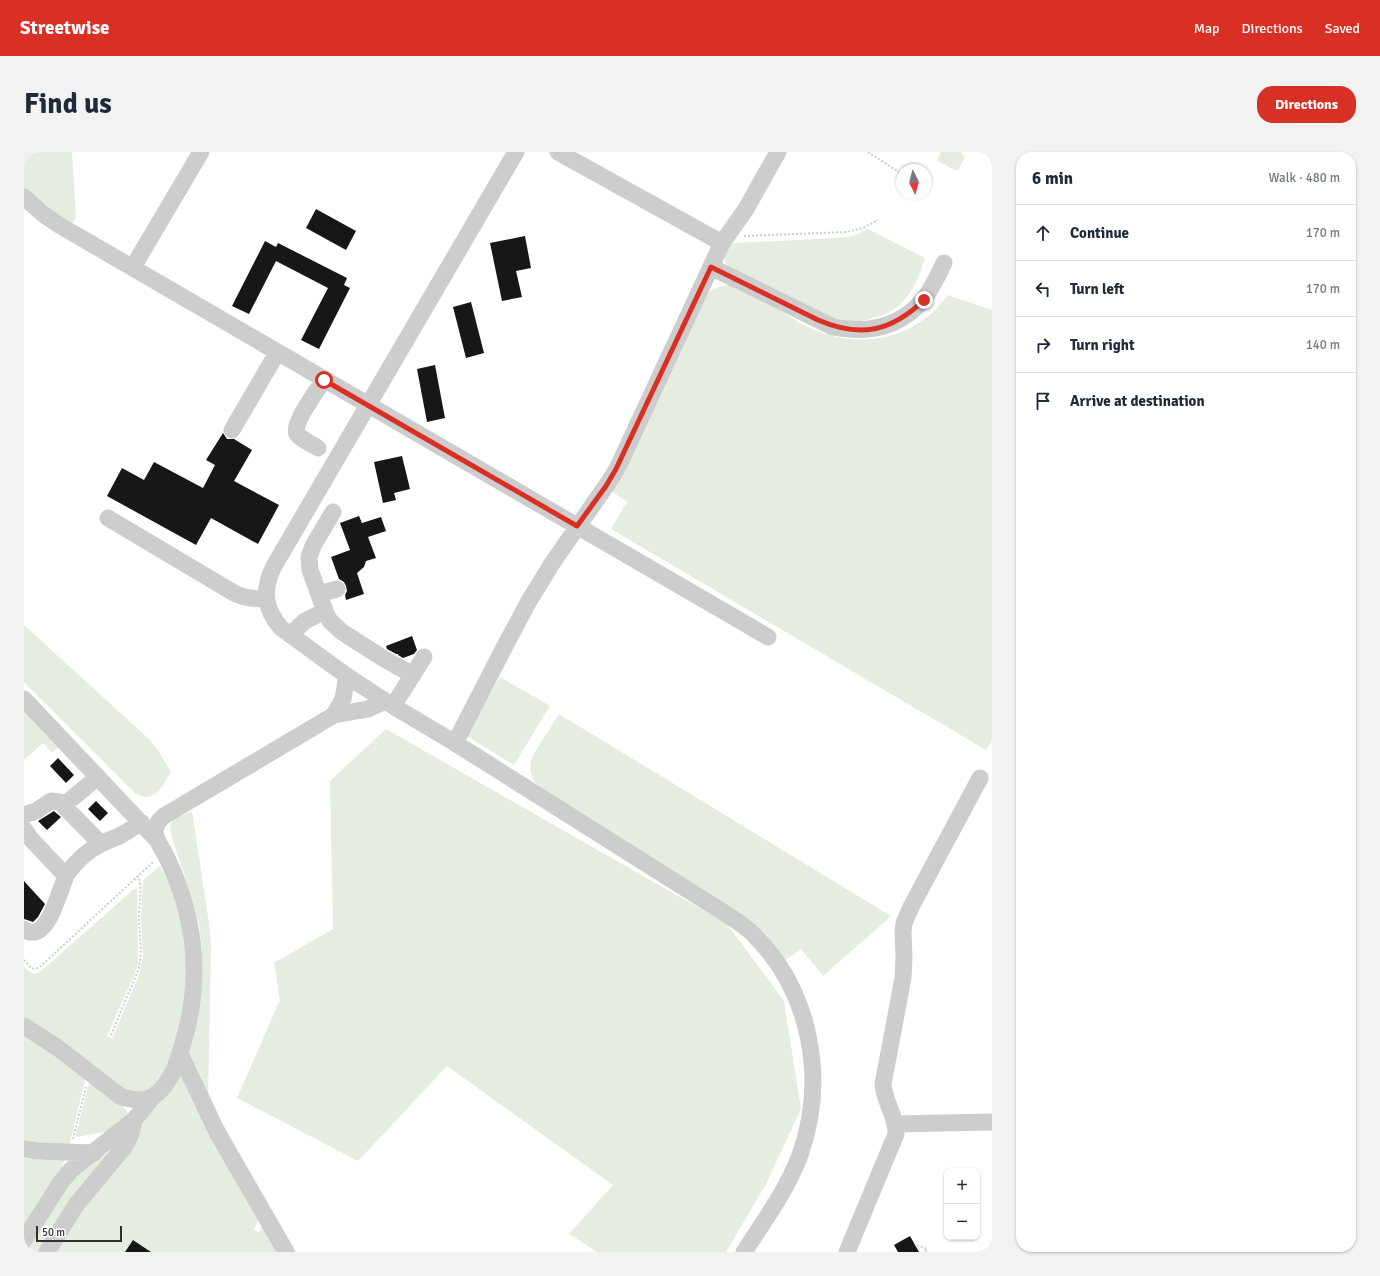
<!DOCTYPE html>
<meta charset="utf-8">
<style>
:root{--surface:#fff;--page:#f2f2f3;--text:#1f2937;--muted:#747a83;--line:#e0e1e3;--accent:#d93025}
body{margin:0;font-family:Signika,sans-serif;background:var(--page);color:var(--text)}
.controls{position:absolute;right:12px;bottom:12px;display:grid;overflow:hidden;border-radius:8px;box-shadow:0 1px 3px #0004}
.controls button{width:36px;height:36px;display:grid;place-items:center;padding:0;border:0;border-bottom:1px solid var(--line);background:var(--surface);color:var(--text);font:20px sans-serif}
.compass{position:absolute;left:872px;top:12px;width:36px;height:36px;border-radius:50%;background:var(--surface);box-shadow:0 1px 3px #0004;rotate:174deg}
.scale{position:absolute;left:12px;bottom:10px;width:86px;box-sizing:border-box;padding-left:4px;border:2px solid #303030;border-top:0;font-size:11px;line-height:14px;white-space:nowrap;color:#303030;-webkit-text-stroke:3px #fff;paint-order:stroke}
.stop{position:absolute;width:12px;height:12px;margin:-9px;border:3px solid #d93025;border-radius:50%;background:#fff}
.stop.end{background:#d93025;border-color:#fff;box-shadow:0 1px 4px #0008}
.list{margin:0;padding:0;list-style:none}
h2{display:flex;justify-content:space-between;align-items:center;height:52px;margin:0;padding:0 16px;font-size:17px}
h2 small{font-size:13px;font-weight:400;color:var(--muted)}
.list li{display:grid;grid-template-columns:26px 1fr auto;gap:12px;align-items:center;box-sizing:border-box;height:56px;padding:0 16px;border-top:1px solid var(--line)}
.list b{display:block;font-size:15px;white-space:nowrap}
.list em{font-size:13px;font-style:normal;color:var(--muted)}
.icon{flex:none;width:22px;height:22px;fill:none;stroke:currentColor;stroke-width:2;stroke-linecap:round;stroke-linejoin:round}
.map{position:relative;flex:none;width:968px;height:1100px;overflow:hidden;border-radius:16px}
header{display:flex;align-items:center;gap:24px;box-sizing:border-box;height:56px;padding:0 20px;background:var(--accent);color:#fff}
header strong{font-size:19px}
nav{display:flex;gap:22px;margin-inline-start:auto;font-size:14px}
.intro{display:flex;align-items:center;justify-content:space-between;box-sizing:border-box;height:96px;padding:0 24px}
h1{margin:0;font-size:28px}
.button{padding:10px 18px;border-radius:16px;background:var(--accent);color:#fff;font-size:14px;font-weight:700}
main{display:flex;gap:24px;padding:0 24px}
aside{flex:1;background:var(--surface);border-radius:16px;box-shadow:0 1px 3px #0004}
.map>svg:first-child{display:block}
.green{fill:#e4eddf}
.building{fill:#171717}
.lines{fill:none;stroke-linecap:round;stroke-linejoin:round}
.path{stroke:#cdcdcd;stroke-width:2;stroke-dasharray:2 2;stroke-linecap:butt}
.minor{stroke:#cdcdcd;stroke-width:17}
.route{stroke:#d93025;stroke-width:5}
</style>
<header>
<strong>Streetwise</strong>
<nav><a>Map</a><a>Directions</a><a>Saved</a></nav>
</header>
<div class="intro"><h1>Find us</h1><a class="button">Directions</a></div>
<main>
<div class="map">
<svg width="968" height="1100" viewBox="0 0 968 1100">
<rect width="100%" height="100%" fill="#fff"/>
<path class="green" d="M0,0H48L52,65L49,70L46,71L0,38Z
M917,0H937L941,6L933,19L913,9Z
M844,77L901,106C898,115 895,124 891,132C876,163 844,173 812,168L703,114C698,105 701,96 710,91L813,86L829,84Z
M706,133C711,135 718,136 723,139C746,149 765,167 788,177C828,195 878,190 910,159C915,154 920,148 924,143L968,158V588L962,598L587,377L603,350L587,339L681,143C689,137 695,134 706,133Z
M0,473L126,588L134,598L147,620C138,634 130,653 111,641L0,530Z
M476,525L526,554L490,613L441,583Z
M0,558L34,595L28,601L19,591L0,608Z
M535,562L867,764L799,824L777,797L761,808L744,785L723,766L517,636C506,627 504,617 509,603Z
M362,577L703,772L760,849L777,957L742,1032L702,1100H573L545,1082L589,1033L423,914L334,1009L213,946L256,848L250,811L309,777L306,629Z
M168,659L185,771L187,795L184,946L272,1100H265L162,909L177,836L178,796L175,772L165,737L148,686L146,675L147,671L151,667Z
M136,714L148,737L159,768L164,834L150,894L140,922L129,936L118,940H109L99,937L0,868V815L9,822L16,820L110,737H113L114,811L111,821L83,884L88,887L115,823L119,806L117,765L119,728Z
M0,880L61,926L60,932L45,995L0,990Z
M159,914L237,1062L230,1078L235,1080L241,1068L260,1100H124L125,1098L109,1088L101,1100H27L109,983L129,957L141,944Z
M65,931H66L97,952L105,962L85,979L54,985L52,984V982Z
M97,992L18,1100H0L47,1026Z
M41,1003L38,1020L0,1078V1006L17,1008Z"/>
<path class="building" d="M292,57L332,79L322,98L282,76Z
M501,84L507,116L492,119L498,145L478,149L466,91Z
M241,89L252,95L254,91L323,126L320,133L326,136L295,197L277,188L304,136L252,109L225,162L208,154Z
M447,150L460,201L442,206L429,155Z
M411,213L421,266L403,270L393,217Z
M199,281L203,287H210L228,298L210,329L255,353L234,392L187,366L172,393L83,344L98,316L120,328L130,310L179,336L191,313L182,308Z
M378,304L386,337L370,341L372,348L359,351L350,310Z
M335,364L338,371L357,365L362,379L344,385L352,406L342,409L340,415L333,421L340,442L322,448L321,443L323,439L322,434L320,430L315,427L307,405L326,398L316,371Z
M388,484L393,498L390,502L379,506L374,503V502H372L363,497L362,494Z
M34,606L50,623L42,631L26,614Z
M72,649L84,661L76,669L64,657Z
M30,659L31,660L37,665L23,678L14,669Z
M0,729L21,752L14,765L9,770L0,767Z
M886,1084L895,1100H874L870,1093Z
M109,1088L127,1100H101Z"/>
<g class="lines">
<path class="path" d="M844,0L878,22
M720,84L822,80L839,76L854,68
M0,808L7,816L11,817L17,814L129,710
M87,883L113,821C120,803 115,784 115,765C115,751 119,737 114,724
M49,987L62,935
M893,1093L903,1097L901,1100"/>
<path class="minor" d="M492,0L250,414C238,438 240,456 257,476L323,524L369,554L431,591L702,762C711,768 721,774 729,782C787,839 803,927 776,1003C763,1038 740,1069 720,1100
M534,0L698,91
M0,45L19,62L35,73L744,485
M109,115L177,0
M687,115L809,175C844,182 875,176 899,148C908,137 914,123 920,111
M208,278L253,201
M294,296C288,292 278,288 273,282C267,273 294,237 300,228
M309,360L289,394L285,405L286,418L301,459L306,469L318,480L362,508L389,523
M84,366L210,441C221,446 230,448 242,446
M295,442L313,437
M266,483L281,469L301,459
M0,547L132,687
M369,554L400,505
M310,563L319,547L323,524
M431,591L483,490L505,449L529,410L582,334L593,317L698,91L722,57L754,0
M40,653L74,625
M0,663L12,659L27,649L36,650L77,692
M0,677L6,686L42,724
M0,777C24,795 36,734 43,722C52,709 63,699 77,692C84,688 92,686 99,682C105,679 111,674 117,670
M0,874L34,896L96,944C123,954 136,945 149,920C155,907 158,894 162,880C178,818 170,761 142,704C134,689 123,678 140,664L310,563L344,557L361,549
M156,902L194,982L262,1100
M871,972L968,970
M0,997L13,999L70,1001
M0,1088L37,1030L47,1018L110,968L128,946
M23,1100L52,1053L101,994L107,982L110,968
M823,1100L872,982C873,965 860,950 859,932L879,826L880,805L879,780L880,771L887,755L956,626"/>
</g>
<g class="lines">
<path class="route" d="M300,228L553,374L582,334L592,317L687,115L794,168C836,186 867,180 900,148"/>
</g>
</svg>
<div class="controls">
<button>+</button>
<button>−</button>
</div>
<svg class="compass" viewBox="-18 -18 36 36"><path d="M0-13l5 13h-10z" fill="#e53935"/><path d="M0 13l5-13h-10z" fill="#747a83"/></svg>
<div class="scale">50 m</div>
<div class="stop" style="left:300px;top:228px"></div>
<div class="stop end" style="left:900px;top:148px"></div>
</div>
<aside>
<h2>6 min<small>Walk · 480 m</small></h2>
<ul class="list">
<li><svg class="icon" aria-label="ahead" viewBox="0 0 24 24"><path d="M12 20V5M6 11l6-6 6 6"/></svg><div><b>Continue</b></div><em>170 m</em></li>
<li><svg class="icon" aria-label="left" viewBox="0 0 24 24"><path d="M17 20v-9H6M10 6l-5 5 5 5"/></svg><div><b>Turn left</b></div><em>170 m</em></li>
<li><svg class="icon" aria-label="right" viewBox="0 0 24 24"><path d="M7 20v-9h11M14 6l5 5-5 5"/></svg><div><b>Turn right</b></div><em>140 m</em></li>
<li><svg class="icon" aria-label="arrive" viewBox="0 0 24 24"><path d="M6 21V4h12l-3 4 3 4H6"/></svg><div><b>Arrive at destination</b></div></li>
</ul>
</aside>
</main>
